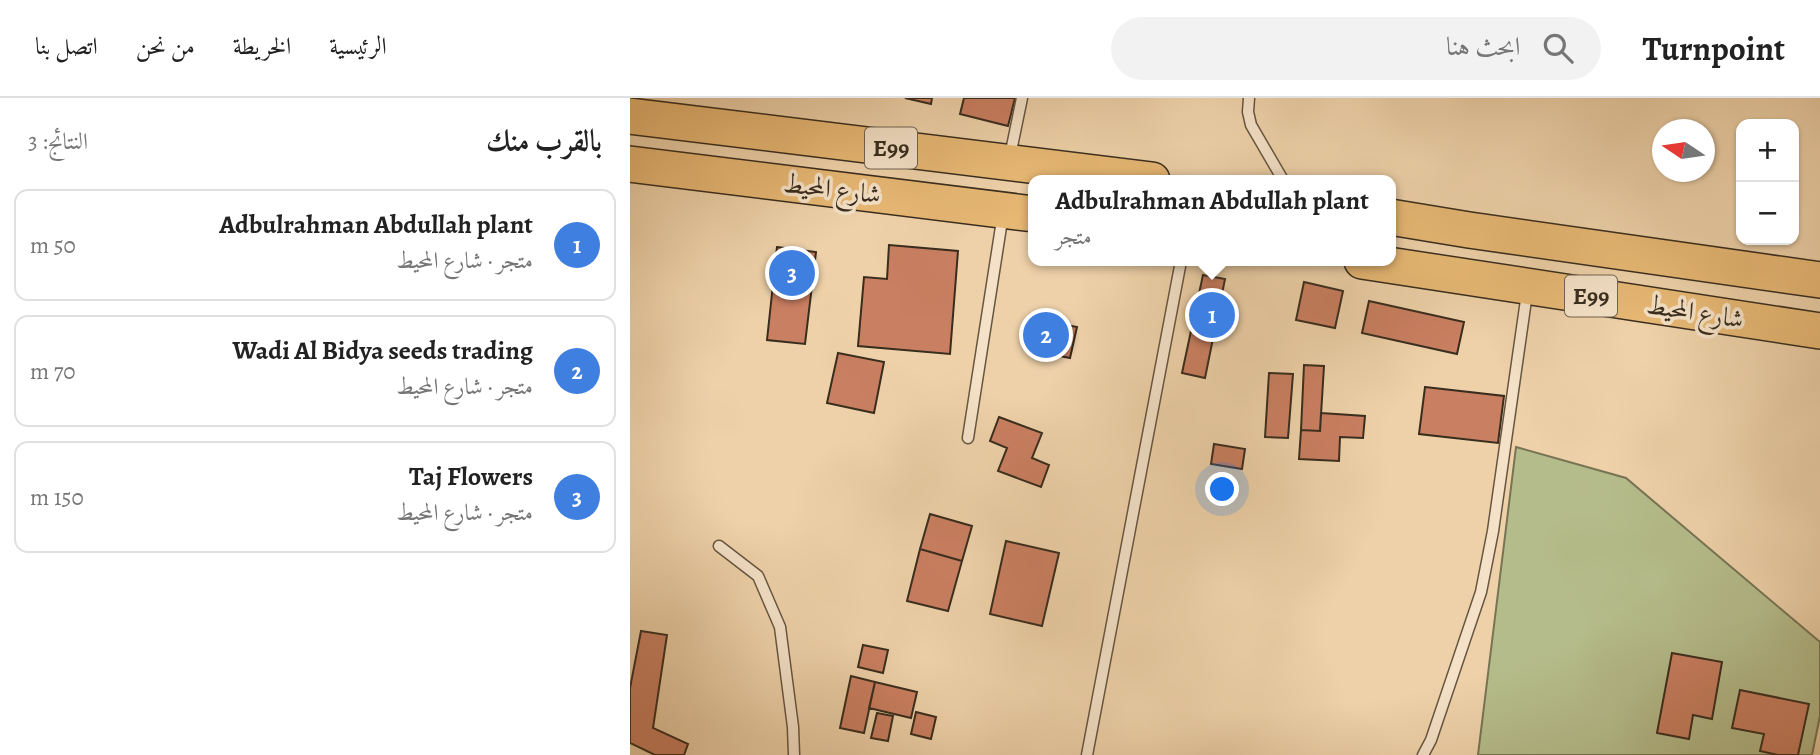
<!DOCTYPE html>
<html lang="ar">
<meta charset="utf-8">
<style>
:root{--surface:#fff;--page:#f2f2f2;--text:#222;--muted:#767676;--line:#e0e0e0;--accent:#0b8043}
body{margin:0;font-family:Alegreya,Amiri,serif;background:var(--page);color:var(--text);direction:rtl}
.controls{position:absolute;right:21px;top:21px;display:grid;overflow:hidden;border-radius:14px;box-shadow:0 2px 5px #0004}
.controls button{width:63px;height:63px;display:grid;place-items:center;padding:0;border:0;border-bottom:2px solid var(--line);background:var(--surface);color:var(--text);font:35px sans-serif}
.compass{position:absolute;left:1022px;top:21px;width:63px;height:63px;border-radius:50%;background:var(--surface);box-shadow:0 2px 5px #0004;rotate:283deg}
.you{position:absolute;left:593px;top:392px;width:24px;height:24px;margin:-18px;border:5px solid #fff;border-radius:50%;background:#1a73e8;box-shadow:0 0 0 10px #1a73e833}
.badge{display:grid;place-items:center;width:46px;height:46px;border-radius:50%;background:var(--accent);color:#fff;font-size:23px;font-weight:700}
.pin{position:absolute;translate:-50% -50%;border:4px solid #fff;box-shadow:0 2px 7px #0006}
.popup{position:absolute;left:398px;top:77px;width:368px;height:91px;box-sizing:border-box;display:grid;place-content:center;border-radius:14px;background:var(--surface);filter:drop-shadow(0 2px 5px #0005);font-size:23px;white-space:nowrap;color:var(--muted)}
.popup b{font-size:26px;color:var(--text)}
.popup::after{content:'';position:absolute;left:50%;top:100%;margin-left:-14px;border:14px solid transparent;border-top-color:var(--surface)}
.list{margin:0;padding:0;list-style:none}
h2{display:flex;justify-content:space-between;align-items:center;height:91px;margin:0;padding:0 28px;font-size:30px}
h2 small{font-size:23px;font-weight:400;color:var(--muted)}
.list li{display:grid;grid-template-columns:46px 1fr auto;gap:21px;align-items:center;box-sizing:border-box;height:112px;margin:0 14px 14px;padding:0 14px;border:2px solid var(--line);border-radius:14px}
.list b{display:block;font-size:26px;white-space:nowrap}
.list p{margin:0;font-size:23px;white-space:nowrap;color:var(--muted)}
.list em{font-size:23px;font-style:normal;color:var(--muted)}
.icon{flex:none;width:38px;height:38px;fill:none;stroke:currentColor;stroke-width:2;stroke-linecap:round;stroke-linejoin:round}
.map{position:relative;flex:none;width:1190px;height:657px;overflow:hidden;direction:ltr}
header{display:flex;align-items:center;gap:42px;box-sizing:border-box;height:98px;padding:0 35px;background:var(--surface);border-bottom:2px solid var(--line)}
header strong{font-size:33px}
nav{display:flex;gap:38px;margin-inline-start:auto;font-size:24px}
.search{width:490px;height:63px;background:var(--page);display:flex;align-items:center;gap:18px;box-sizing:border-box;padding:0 24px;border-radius:38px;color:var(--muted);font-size:26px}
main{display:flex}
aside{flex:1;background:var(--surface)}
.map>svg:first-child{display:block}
.green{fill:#b5bc8b;stroke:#777454;stroke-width:2}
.building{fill:#c97f61;stroke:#392d1e;stroke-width:2}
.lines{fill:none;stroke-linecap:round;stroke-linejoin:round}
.lane-casing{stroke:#665641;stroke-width:13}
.highway-casing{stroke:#392d1e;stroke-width:38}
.lane{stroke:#f4e1c7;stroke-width:10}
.highway{stroke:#e7b874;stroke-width:35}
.labels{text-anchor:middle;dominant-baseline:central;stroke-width:7;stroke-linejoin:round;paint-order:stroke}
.shield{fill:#f4e1c7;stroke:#716351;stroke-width:2}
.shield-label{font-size:24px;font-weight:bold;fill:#392d1e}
.street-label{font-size:26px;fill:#392d1e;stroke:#f4e1c7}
</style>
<header>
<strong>Turnpoint</strong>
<div class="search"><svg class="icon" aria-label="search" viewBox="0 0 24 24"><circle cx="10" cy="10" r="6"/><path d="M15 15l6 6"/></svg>ابحث هنا</div>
<nav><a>الرئيسية</a><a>الخريطة</a><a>من نحن</a><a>اتصل بنا</a></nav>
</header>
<main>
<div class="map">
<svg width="1190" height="657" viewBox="0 0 1190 657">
<rect width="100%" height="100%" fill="#eed1a9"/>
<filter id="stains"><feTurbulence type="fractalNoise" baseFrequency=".00286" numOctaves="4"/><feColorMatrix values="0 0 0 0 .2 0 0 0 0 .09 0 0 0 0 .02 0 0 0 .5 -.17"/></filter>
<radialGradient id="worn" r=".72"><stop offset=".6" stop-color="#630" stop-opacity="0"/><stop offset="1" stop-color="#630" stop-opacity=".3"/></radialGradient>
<path class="green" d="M886,349L996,380L1190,544V618L1182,657H848Z"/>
<path class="building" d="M275,0H302L301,6Z
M334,0H385L378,28L330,16Z
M259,147L328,153L320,256L228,248L234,179L257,181Z
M147,149L186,154L175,246L137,242Z
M573,177L595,181L575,280L552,275Z
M674,184L713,193L705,230L666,222Z
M739,203L834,224L827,256L732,235Z
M401,220L447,229L440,260L394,251Z
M208,255L254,264L244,315L197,305Z
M674,267L694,268L690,333L671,332Z
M639,275L663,276L658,340L635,339Z
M795,289L874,298L868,345L789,336Z
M691,315L735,318L733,340L710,339L709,363L669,361L671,332L690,333Z
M369,319L412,335L402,360L419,367L411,389L368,373L377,350L360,343Z
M584,346L615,351L612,371L581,366Z
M300,416L342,428L332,463L290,451Z
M376,443L429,455L412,528L360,516Z
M290,451L332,463L318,513L277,503Z
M11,533L37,537L23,630L58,646L54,657H25L0,645V590Z
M233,547L258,552L253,575L228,569Z
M1042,555L1092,564L1082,621L1063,617L1059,641L1027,635Z
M221,578L245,584L234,635L210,630Z
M245,584L287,594L281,620L239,610Z
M1110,592L1179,606L1168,657H1148L1130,653L1134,636L1102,630Z
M286,614L306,619L301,641L281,636Z
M247,615L263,618L258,643L241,640Z"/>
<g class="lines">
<g class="lane-casing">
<path id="lane" d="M619,0L618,14L621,27L653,82
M380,58L392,0
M338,340L373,116
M89,448L128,478L150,529L163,629L164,657
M457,657L551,163
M793,657L801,642L851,494L863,433L897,195"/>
</g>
<g class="highway-casing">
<path id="highway" d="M0,18L522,82
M0,66L404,116
M760,119L839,132L1190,182
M732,163L1190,233"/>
</g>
<use href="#lane" class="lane"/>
<use href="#highway" class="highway"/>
</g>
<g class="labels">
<g class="shield">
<rect x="235" y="29.5" width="52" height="41" rx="5"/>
<rect x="935" y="177.5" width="52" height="41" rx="5"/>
</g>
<g class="shield-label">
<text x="261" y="50">E99</text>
<text x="961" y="198">E99</text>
</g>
<g class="street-label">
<text transform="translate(202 91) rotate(7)">شارع المحيط</text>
<text transform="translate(1065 214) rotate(9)">شارع المحيط</text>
</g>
</g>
<rect width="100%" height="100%" filter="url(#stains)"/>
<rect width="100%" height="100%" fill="url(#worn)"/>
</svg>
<div class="controls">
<button>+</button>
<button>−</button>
</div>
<svg class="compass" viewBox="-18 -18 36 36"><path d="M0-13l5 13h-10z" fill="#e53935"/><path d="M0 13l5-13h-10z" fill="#767676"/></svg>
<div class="you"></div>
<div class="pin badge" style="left:582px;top:217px;background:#3f7fe0">1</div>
<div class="popup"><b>Adbulrahman Abdullah plant</b>متجر</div>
<div class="pin badge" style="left:416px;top:237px;background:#3f7fe0">2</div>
<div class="pin badge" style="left:162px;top:175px;background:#3f7fe0">3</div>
</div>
<aside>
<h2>بالقرب منك<small>النتائج: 3</small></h2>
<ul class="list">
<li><span class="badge" style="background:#3f7fe0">1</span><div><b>Adbulrahman Abdullah plant</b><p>متجر · شارع المحيط</p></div><em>50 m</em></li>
<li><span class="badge" style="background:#3f7fe0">2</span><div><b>Wadi Al Bidya seeds trading</b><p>متجر · شارع المحيط</p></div><em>70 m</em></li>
<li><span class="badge" style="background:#3f7fe0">3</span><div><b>Taj Flowers</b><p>متجر · شارع المحيط</p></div><em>150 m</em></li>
</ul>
</aside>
</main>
